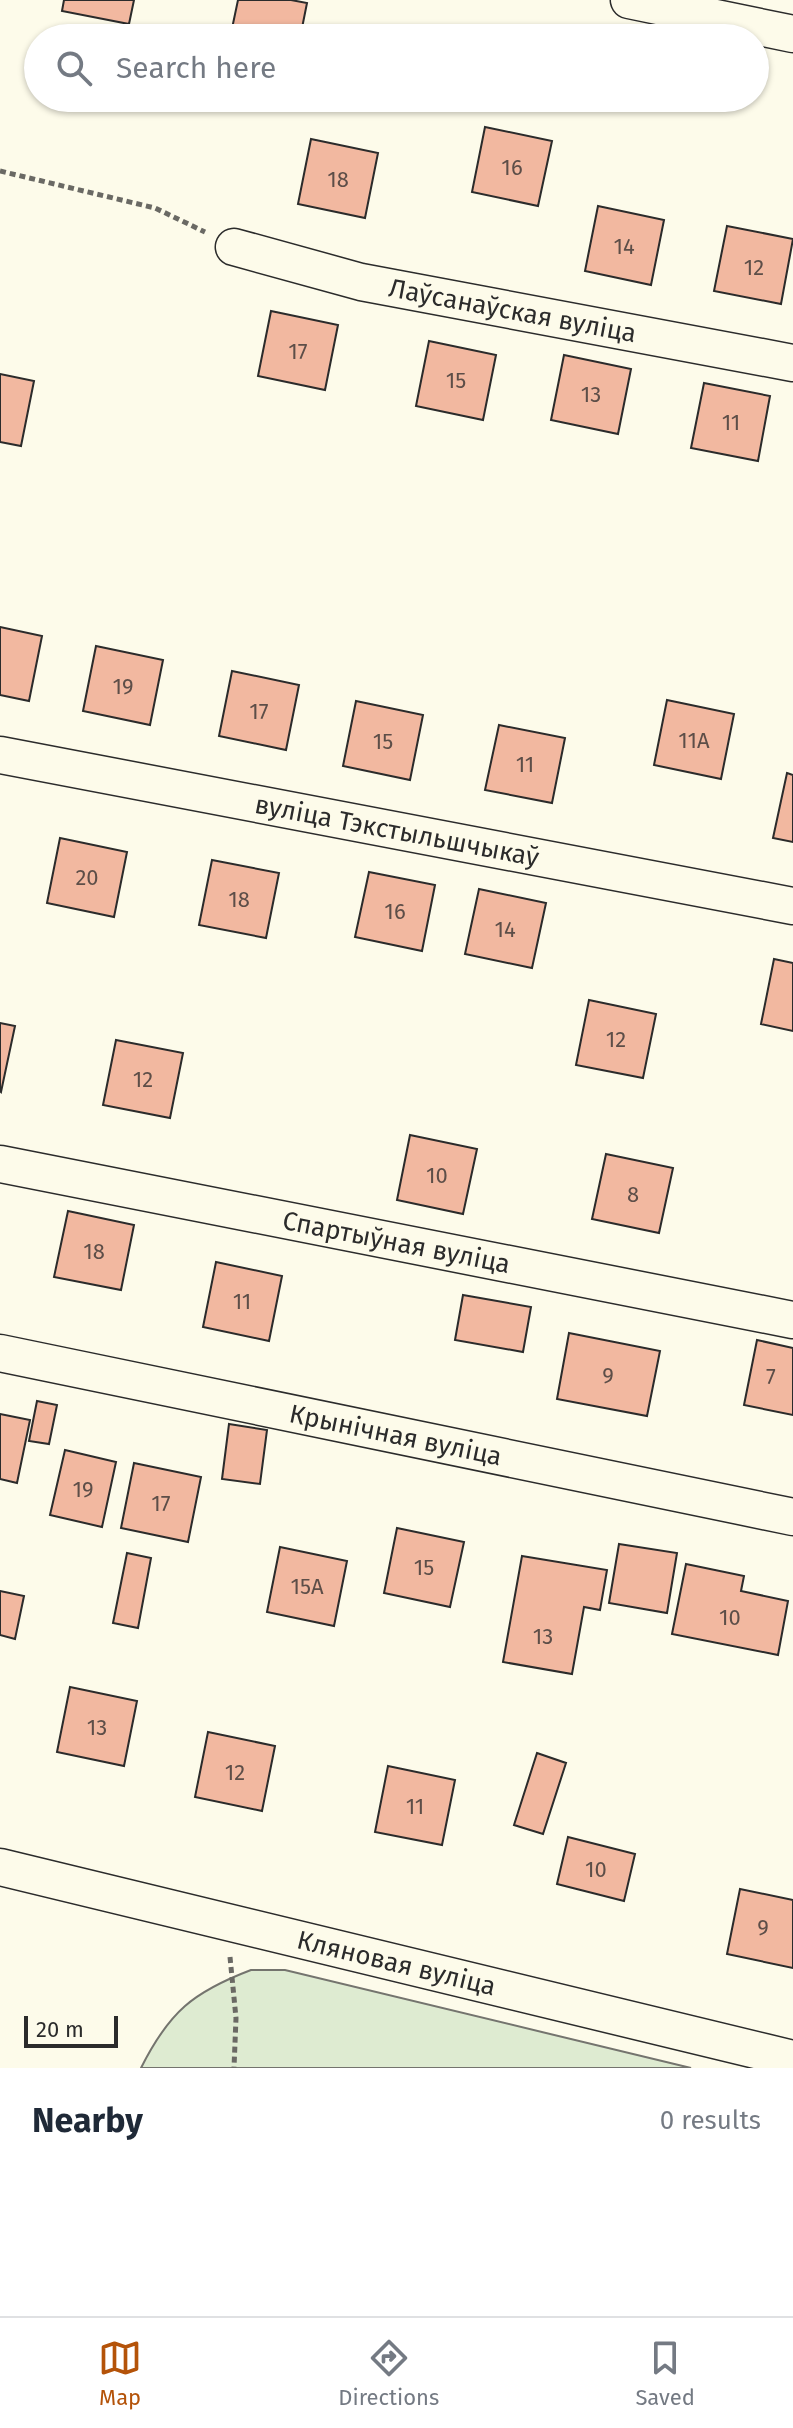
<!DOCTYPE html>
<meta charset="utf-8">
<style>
:root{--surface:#fff;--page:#f6f6f7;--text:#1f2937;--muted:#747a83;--line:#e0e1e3;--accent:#b45309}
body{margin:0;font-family:"Fira Sans",sans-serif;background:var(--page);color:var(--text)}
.scale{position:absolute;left:24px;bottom:20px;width:94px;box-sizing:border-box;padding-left:8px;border:4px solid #2b2b2b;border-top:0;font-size:22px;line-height:28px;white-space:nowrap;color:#2b2b2b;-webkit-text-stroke:6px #fdfbea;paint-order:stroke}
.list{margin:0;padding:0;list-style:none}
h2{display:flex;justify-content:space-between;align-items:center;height:104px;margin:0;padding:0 32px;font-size:34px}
h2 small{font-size:26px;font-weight:400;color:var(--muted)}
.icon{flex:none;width:44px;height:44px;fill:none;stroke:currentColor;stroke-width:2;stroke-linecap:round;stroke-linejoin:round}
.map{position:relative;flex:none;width:793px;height:2068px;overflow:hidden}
.search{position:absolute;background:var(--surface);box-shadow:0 2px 6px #0004;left:24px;right:24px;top:24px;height:88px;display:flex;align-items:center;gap:20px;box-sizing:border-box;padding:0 28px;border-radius:44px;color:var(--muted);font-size:30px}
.sheet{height:248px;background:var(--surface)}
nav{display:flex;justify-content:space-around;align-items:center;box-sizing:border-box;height:112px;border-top:2px solid var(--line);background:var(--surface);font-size:22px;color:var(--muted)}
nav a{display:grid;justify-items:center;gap:4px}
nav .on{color:var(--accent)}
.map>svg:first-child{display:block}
.green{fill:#deebd1;stroke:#74746e;stroke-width:2}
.building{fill:#f2b8a0;stroke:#2b2b2b;stroke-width:2}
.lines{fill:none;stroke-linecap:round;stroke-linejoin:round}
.minor-casing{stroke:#2b2b2b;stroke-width:39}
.path{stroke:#6a6964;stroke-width:5;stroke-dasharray:6 4;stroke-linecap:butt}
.minor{stroke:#fdfbea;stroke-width:36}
.labels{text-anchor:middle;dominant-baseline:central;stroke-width:6;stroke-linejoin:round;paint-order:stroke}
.number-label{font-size:22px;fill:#5d4e48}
.street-label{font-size:26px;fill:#2b2b2b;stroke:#fdfbea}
</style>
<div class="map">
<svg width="793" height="2068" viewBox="0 0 793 2068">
<rect width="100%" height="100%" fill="#fdfbea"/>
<path class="green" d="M251,1970H285L691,2068H141C169,2012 193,1992 251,1970Z"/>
<path class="building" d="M64,0H134L129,24L62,11Z
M238,0H291L307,3L300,38H230Z
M485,127L552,141L538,206L472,192Z
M311,139L378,153L365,218L298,204Z
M598,206L664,220L651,285L585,271Z
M727,226L793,239L781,304L714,291Z
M271,311L338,325L325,390L258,376Z
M429,341L496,355L483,420L416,406Z
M564,355L631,369L618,434L551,420Z
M0,374L34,381L21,446L0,442Z
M704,383L770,396L758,461L691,448Z
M0,627L42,636L29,701L0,695Z
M96,646L163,660L150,725L83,711Z
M232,671L299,685L286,750L219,736Z
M667,700L734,714L721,779L654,765Z
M356,701L423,715L410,780L343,766Z
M499,725L565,738L552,803L485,790Z
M787,773L793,775V842L773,838Z
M60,838L127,852L114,917L47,903Z
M212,860L279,873L266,938L199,925Z
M369,872L435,885L422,951L355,937Z
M479,889L546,903L532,968L465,954Z
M774,959L793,963V1031L761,1024Z
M589,1000L656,1014L643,1078L576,1065Z
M0,1023L15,1026L1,1092L0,1091Z
M116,1040L183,1053L170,1118L103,1105Z
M410,1135L477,1149L463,1214L397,1200Z
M606,1154L673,1168L659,1233L592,1219Z
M68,1211L134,1225L121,1290L54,1277Z
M216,1262L282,1276L269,1341L203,1327Z
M463,1295L531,1307L523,1352L455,1340Z
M569,1333L660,1351L647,1416L557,1399Z
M757,1340L793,1348V1415L744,1405Z
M37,1401L57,1405L49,1444L29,1441Z
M0,1414L30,1420L17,1483L0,1479Z
M229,1424L267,1430L260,1484L222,1479Z
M65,1450L116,1462L102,1527L50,1515Z
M134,1463L201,1477L188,1542L121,1528Z
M397,1528L464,1542L450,1607L384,1593Z
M619,1544L677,1553L667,1613L609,1603Z
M280,1547L347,1561L334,1626L267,1612Z
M127,1553L151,1558L138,1628L113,1623Z
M522,1556L607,1570L600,1610L584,1607L572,1674L503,1662Z
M686,1564L744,1576L741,1591L788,1601L778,1655L672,1634Z
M0,1591L24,1596L15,1639L0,1635Z
M70,1687L137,1701L124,1766L57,1752Z
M208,1732L275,1746L262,1811L195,1797Z
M537,1753L566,1763L543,1834L514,1825Z
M388,1766L455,1780L442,1845L375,1832Z
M568,1837L635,1854L624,1901L557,1884Z
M740,1889L793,1900V1968L727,1954Z"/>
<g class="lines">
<g class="minor-casing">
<g id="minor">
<path d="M629,0L793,34"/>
<path id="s1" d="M234,247L361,282L793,363"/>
<path id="s2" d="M0,755L793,906"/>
<path id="s3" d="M0,1164L793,1320"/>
<path id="s4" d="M0,1353L793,1517"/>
<path id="s5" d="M0,1867L793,2059"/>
</g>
</g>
<path class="path" d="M0,171L155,208L205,232
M230,1957L236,2018L234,2068"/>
<use href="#minor" class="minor"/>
</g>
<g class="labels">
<g class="number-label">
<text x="512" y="167">16</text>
<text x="338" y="179">18</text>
<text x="624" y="246">14</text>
<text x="754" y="267">12</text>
<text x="298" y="351">17</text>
<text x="456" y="380">15</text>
<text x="591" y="394">13</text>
<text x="731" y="422">11</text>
<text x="123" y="686">19</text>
<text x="259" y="711">17</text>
<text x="694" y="740">11А</text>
<text x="383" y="741">15</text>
<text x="525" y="764">11</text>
<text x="87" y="877">20</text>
<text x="239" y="899">18</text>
<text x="395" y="911">16</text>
<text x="505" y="929">14</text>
<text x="616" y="1039">12</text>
<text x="143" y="1079">12</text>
<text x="437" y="1175">10</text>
<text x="633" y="1194">8</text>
<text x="94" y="1251">18</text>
<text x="242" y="1301">11</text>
<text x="608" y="1375">9</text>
<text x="771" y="1376">7</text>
<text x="83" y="1489">19</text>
<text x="161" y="1503">17</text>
<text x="424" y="1567">15</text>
<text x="307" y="1586">15А</text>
<text x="730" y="1617">10</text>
<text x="543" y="1636">13</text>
<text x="97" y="1727">13</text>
<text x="235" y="1772">12</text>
<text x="415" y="1806">11</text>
<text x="596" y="1869">10</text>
<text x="763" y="1927">9</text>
</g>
<g class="street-label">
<text stroke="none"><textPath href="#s1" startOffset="286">Лаўсанаўская вуліца</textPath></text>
<text stroke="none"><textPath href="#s2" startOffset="404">вуліца Тэкстыльшчыкаў</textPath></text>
<text stroke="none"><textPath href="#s3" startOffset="404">Спартыўная вуліца</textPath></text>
<text stroke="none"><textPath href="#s4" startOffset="404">Крынічная вуліца</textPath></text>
<text stroke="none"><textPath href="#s5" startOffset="408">Кляновая вуліца</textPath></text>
</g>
</g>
</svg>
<div class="scale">20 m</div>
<div class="search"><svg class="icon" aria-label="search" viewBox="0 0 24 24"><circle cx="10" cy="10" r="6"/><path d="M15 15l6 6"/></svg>Search here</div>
</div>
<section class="sheet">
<h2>Nearby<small>0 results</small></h2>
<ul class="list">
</ul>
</section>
<nav>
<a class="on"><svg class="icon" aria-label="map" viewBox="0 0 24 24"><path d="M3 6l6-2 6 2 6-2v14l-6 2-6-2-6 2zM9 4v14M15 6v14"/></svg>Map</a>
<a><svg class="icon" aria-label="directions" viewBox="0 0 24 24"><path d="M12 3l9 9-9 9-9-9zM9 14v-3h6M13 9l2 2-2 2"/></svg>Directions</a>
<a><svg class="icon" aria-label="saved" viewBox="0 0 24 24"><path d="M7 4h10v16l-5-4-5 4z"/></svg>Saved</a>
</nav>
